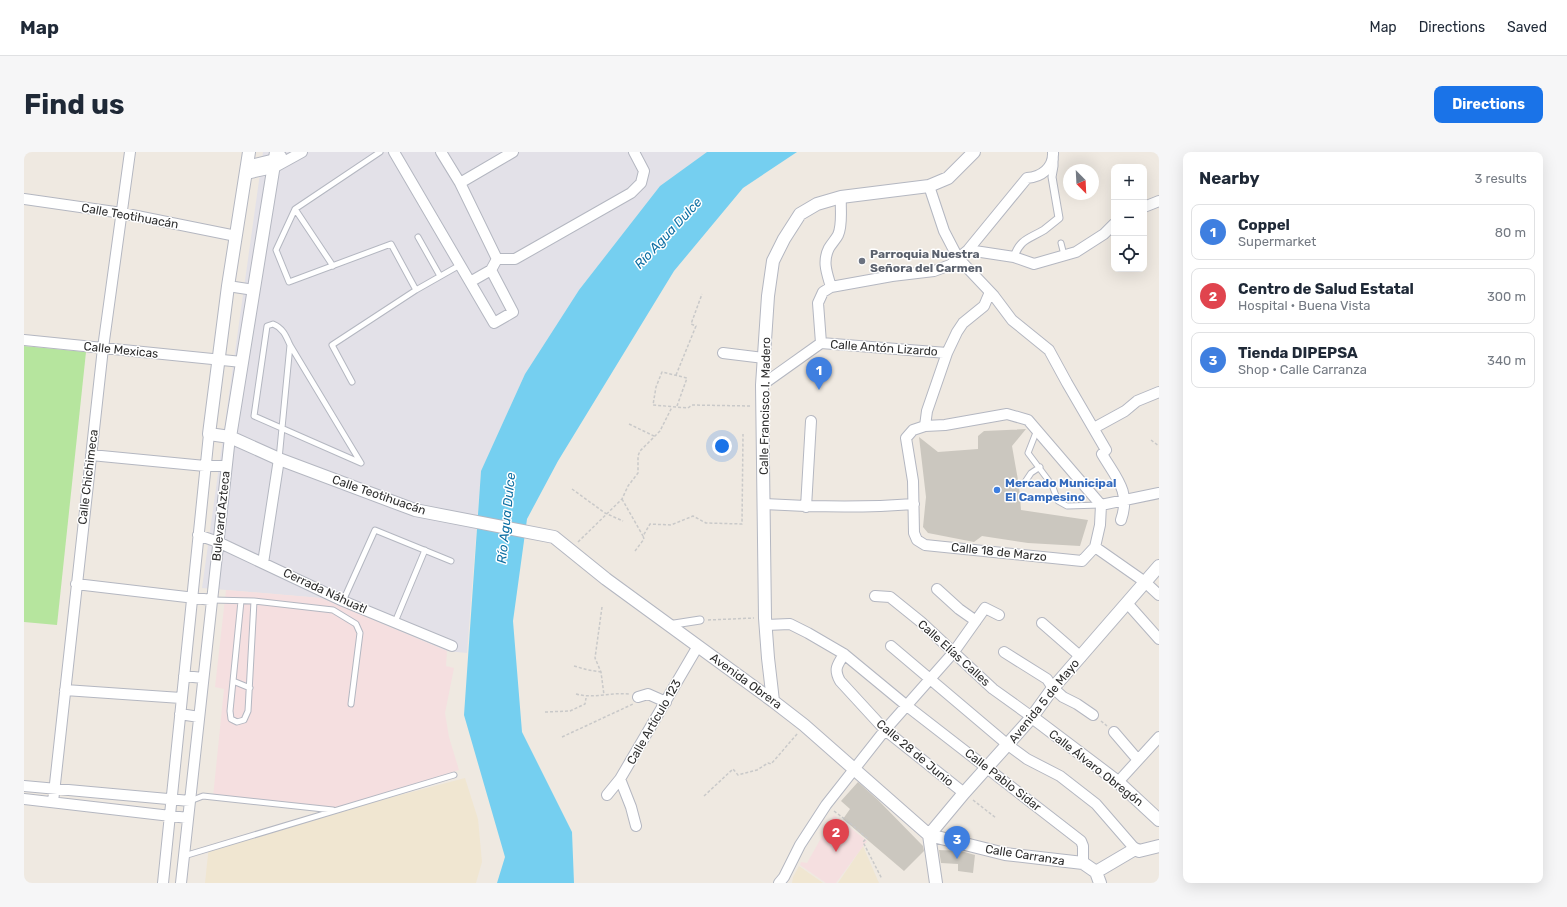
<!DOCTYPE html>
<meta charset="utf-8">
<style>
:root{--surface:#fff;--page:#f6f6f7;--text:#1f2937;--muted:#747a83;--line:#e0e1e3;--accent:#1a73e8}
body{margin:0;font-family:Rubik,sans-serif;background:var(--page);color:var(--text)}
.controls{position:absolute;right:12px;top:12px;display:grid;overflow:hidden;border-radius:8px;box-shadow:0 4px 16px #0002}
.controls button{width:36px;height:36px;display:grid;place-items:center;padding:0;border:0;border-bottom:1px solid var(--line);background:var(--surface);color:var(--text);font:20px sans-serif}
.compass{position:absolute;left:1039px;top:12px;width:36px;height:36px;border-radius:50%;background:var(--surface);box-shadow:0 4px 16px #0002;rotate:156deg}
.you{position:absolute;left:698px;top:294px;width:14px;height:14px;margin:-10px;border:3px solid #fff;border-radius:50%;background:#1a73e8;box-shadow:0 0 0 6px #1a73e833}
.badge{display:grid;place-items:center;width:26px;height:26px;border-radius:50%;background:var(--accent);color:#fff;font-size:13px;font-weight:700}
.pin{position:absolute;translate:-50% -33px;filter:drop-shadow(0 1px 2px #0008)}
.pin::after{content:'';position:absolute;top:21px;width:14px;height:12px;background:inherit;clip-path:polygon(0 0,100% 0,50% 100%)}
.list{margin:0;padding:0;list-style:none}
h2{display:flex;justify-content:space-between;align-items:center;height:52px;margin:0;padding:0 16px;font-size:17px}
h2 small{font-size:13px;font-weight:400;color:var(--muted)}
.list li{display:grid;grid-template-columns:26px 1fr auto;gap:12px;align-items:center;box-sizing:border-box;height:56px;margin:0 8px 8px;padding:0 8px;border:1px solid var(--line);border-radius:8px}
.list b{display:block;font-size:15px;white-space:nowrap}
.list p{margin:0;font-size:13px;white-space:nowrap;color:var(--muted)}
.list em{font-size:13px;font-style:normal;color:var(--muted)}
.icon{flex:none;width:22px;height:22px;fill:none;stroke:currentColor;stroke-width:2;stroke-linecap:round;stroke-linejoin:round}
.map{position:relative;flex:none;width:1135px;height:731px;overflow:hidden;border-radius:8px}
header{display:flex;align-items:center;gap:24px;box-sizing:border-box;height:56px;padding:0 20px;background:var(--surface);border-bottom:1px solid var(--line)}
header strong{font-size:19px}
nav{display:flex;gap:22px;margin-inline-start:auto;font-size:14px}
.intro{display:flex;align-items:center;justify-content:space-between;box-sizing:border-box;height:96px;padding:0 24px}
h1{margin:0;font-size:28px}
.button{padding:10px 18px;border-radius:8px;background:var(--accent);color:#fff;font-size:14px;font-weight:700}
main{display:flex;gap:24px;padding:0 24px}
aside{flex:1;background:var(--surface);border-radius:8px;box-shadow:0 4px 16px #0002}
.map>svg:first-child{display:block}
.industrial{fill:#e3e1e8}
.education{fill:#f0e6d1}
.medical{fill:#f5dfe0}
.green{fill:#b6e59e}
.water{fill:#75cff0}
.building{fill:#cbc7bf}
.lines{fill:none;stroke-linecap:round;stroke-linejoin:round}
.service-casing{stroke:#b4b7c1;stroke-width:7}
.pedestrian-casing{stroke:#b4b7c1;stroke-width:9}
.minor-casing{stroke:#b4b7c1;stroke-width:12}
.tertiary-casing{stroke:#b4b7c1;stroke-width:14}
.path{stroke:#c9c9c9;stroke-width:1.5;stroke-dasharray:3 2;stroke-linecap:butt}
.service{stroke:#fff;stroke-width:5}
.pedestrian{stroke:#fff;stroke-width:7}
.minor{stroke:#fff;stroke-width:10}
.tertiary{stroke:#fff;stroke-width:12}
.worship-dot{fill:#6b7280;stroke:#fff;stroke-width:1.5}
.shop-dot{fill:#3f7fe0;stroke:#fff;stroke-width:1.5}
.labels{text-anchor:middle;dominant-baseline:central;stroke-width:3;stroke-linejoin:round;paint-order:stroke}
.street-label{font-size:12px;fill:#2e2e2e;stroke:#fff}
.worship-label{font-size:12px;font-weight:bold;fill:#5b616d;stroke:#fff;text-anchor:start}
.shop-label{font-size:12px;font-weight:bold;fill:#366cbe;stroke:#fff;text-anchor:start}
.water-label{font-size:13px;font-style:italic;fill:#0d6fa3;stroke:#fff}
</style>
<header>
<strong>Map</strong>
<nav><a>Map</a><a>Directions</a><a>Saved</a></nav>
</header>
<div class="intro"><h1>Find us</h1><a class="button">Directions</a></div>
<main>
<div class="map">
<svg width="1135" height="731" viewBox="0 0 1135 731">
<rect width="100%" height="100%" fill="#efe9e1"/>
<path class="industrial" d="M239,0H683L636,34L555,138L501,222L457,319L443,501L423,499L297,446L178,436Z"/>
<path class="education" d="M441,626L454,667L458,710L452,731H181L185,693Z
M839,694L855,731H814Z
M775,714L799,731H768L769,725Z"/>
<path class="medical" d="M202,438L297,446L423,499L422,514L430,516L421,561L425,585L435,618L306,659L189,645L200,537L191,535Z
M810,663L843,689L812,731H802L776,713L777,710L783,711Z"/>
<path class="green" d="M0,194L62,200L33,473L0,470Z"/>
<path class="water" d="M683,0H773L719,36L650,119L534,309L503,367L489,469L498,580L548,680L550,731H473L481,705L440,563L457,319L501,222L555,138L636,34Z"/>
<path class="building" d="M1002,277L988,294L995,334L997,358L1064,368L1056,394L1004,391L958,384L950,390L904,381L899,375L902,345L895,285L914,300L954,297V284L960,279Z
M834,630L854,648L899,694L900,699L880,719L819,667L826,657L817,649Z
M915,698L937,699L951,703L949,721L934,719V712L917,711Z"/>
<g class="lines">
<g class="service-casing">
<path id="service" d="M356,0L271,57L252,98L265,130L367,92L392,138L436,113
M271,57L309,114
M394,85L416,124
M1037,91L1040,103
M249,172C259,176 262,184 266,193L337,311L230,264L243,174Z
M328,230L308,193L392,138
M1013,278L1004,301L1028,333L1034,349L1043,354L1076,353
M255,307L266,193
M1001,330L1007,321L1016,315
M188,448L230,449L309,458L332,472L336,481L327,552
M217,449L206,559L207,567L213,570L220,568L224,559L230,449
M319,449L351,378L427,409
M371,470L401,398
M209,529L226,536
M166,649L179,644L309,658
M160,704L430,623"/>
</g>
<g class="pedestrian-casing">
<path id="pedestrian" d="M990,105C996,87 1005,87 1020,78C1025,74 1030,70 1035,66L1028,25L1030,14V7
M644,473L676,468"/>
</g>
<g class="minor-casing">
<path id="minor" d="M370,0L470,171L489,160L467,118L473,107L436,31L417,0
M223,14L251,7L257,4
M222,22L249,16L278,0
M436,31L489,0
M905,34L920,79L934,106L970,144L988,168L1025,198L1043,231L1082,298L1078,302C1092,326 1107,339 1097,368
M0,47L98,61L212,84
M1120,55L1135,49
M944,98L990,105L1010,112L1052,100L1080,82L1090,72
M473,107H491L607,41L617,31L620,19L610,0
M446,130L467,118
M204,134L230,138
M807,135C803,121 798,110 805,96C808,91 812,87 814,83C819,72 816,57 817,45
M0,188L218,210
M797,191L794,151L799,140L807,135L868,124L910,119L926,113L944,98L1003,26C1017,25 1030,16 1029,0
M699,201L740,206
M738,233L797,191L923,201
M983,262L1004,268L1077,353L1076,373L1071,395L1058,409L901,393L893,388L890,381L889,329L882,286L889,278L901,274L921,273Z
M901,274L903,259L923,201L933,180L939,171L960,154L966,140
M1070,276L1101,259L1113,249L1135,240
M67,303L181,314H202
M740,352C791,355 839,356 890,352
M1077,353L1135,341
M782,355L787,269
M174,383L194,390L319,449L428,494
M1071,395L1121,430L1135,443
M239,411L255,307
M52,432L188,448
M913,437L935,457L952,469
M851,444L866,445L897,470L969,537L1008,565
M1103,451L1135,487
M1018,471L1057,505
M742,473L766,472L784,481L820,502L883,554L1057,689L1059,694V711
M867,494L984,593L1003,607L1036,624L1072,652L1111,697
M980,500L1023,527L1029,536L1039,545L1053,552L1069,563
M820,502C814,513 809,516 816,529L861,578L940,641
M160,524L179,526
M41,538L157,546
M614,545L624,542L642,550
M156,562L175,565
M1090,580L1114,608
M596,627L607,655L612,674
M1094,630L1135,585
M0,634L166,649
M583,643L596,627L674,494
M0,647L164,666
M29,650L79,196L106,0
M139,731L185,282
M157,731L206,285
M755,731L760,725L776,693L802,653L861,578L929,501L961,456L975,463"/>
</g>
<g class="tertiary-casing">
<path id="tertiary" d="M225,0L204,134L185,282L206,285L255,307L391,358L530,385L582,427L749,549L780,573L905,683L981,702L1059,711L1072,720L1076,731
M206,285L252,0
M749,549L744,506L741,466L738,233L744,144L749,109L760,87L776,62L793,52L817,45L905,34L924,26L950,0
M1008,565L1094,630L1135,668
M905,683L940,641L1008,565L1029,536L1135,414
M905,683L912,731
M1072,720L1111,697L1115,699L1135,694"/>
</g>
<path class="path" d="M652,223L672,174L667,172L678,142
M653,254L663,226L638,220L632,235L629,253L664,256L668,253L727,254
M605,272L630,284
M1127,288L1135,294
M548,337L581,361L599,369
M598,347L619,384
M554,390L598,347L604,334L614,321V304L616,299L636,279L648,255
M611,399L620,387L619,384L626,372L647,373L669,364L682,371L718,372L719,282
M578,455L571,506L577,520L580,543
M684,468L730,466
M550,514L564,518L577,520
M552,542C570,547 587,540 605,542
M521,560L546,559L561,552L562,546
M1077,569L1083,574
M538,585L609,552
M680,644L709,617L714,623L733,618L744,611L747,612L774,581
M949,648L972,666
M810,659L826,671L843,686L839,690L858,727"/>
<use href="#service" class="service"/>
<use href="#pedestrian" class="pedestrian"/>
<use href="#minor" class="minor"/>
<use href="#tertiary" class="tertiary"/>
</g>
<circle class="worship-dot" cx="838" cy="109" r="4"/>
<circle class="shop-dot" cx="973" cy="338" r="4"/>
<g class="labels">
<g class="street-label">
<text transform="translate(106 64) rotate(10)">Calle Teotihuacán</text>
<text transform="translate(860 196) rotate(4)">Calle Antón Lizardo</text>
<text transform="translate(97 198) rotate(6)">Calle Mexicas</text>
<text transform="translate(741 254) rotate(-89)">Calle Francisco I. Madero</text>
<text transform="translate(64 325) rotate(-83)">Calle Chichimeca</text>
<text transform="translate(355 343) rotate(19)">Calle Teotihuacán</text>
<text transform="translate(197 364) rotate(-84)">Bulevard Azteca</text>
<text transform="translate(975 400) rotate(6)">Calle 18 de Marzo</text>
<text transform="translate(301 439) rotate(25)">Cerrada Náhuatl</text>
<text transform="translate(930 501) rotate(42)">Calle Elías Calles</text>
<text transform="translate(722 529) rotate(36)">Avenida Obrera</text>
<text transform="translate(1020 549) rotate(-51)">Avenida 5 de Mayo</text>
<text transform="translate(630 570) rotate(-60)">Calle Artículo 123</text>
<text transform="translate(891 601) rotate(40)">Calle 28 de Junio</text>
<text transform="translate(1072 616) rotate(38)">Calle Álvaro Obregón</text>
<text transform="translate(979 628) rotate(38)">Calle Pablo Sidar</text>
<text transform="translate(1001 703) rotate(9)">Calle Carranza</text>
</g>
<g class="worship-label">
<text x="846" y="102">Parroquia Nuestra<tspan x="846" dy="14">Señora del Carmen</tspan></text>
</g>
<g class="shop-label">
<text x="981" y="331">Mercado Municipal<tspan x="981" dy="14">El Campesino</tspan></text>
</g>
<g class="water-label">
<text transform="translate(644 81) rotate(-47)">Río Agua Dulce</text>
<text transform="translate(482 366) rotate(-84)">Río Agua Dulce</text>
</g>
</g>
</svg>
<div class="controls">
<button>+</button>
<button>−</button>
<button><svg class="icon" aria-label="locate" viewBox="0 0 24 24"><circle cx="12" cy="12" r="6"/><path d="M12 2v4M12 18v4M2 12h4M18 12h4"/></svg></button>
</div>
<svg class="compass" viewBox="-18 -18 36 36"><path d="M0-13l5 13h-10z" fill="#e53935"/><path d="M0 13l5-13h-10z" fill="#747a83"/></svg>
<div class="you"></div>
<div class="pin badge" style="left:795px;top:238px;background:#3f7fe0">1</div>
<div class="pin badge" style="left:812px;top:700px;background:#e0444e">2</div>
<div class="pin badge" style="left:933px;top:707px;background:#3f7fe0">3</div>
</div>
<aside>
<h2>Nearby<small>3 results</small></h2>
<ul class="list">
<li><span class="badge" style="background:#3f7fe0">1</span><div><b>Coppel</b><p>Supermarket</p></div><em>80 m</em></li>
<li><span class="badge" style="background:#e0444e">2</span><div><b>Centro de Salud Estatal</b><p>Hospital · Buena Vista</p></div><em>300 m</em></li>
<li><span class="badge" style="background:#3f7fe0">3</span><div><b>Tienda DIPEPSA</b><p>Shop · Calle Carranza</p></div><em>340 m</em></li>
</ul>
</aside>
</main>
